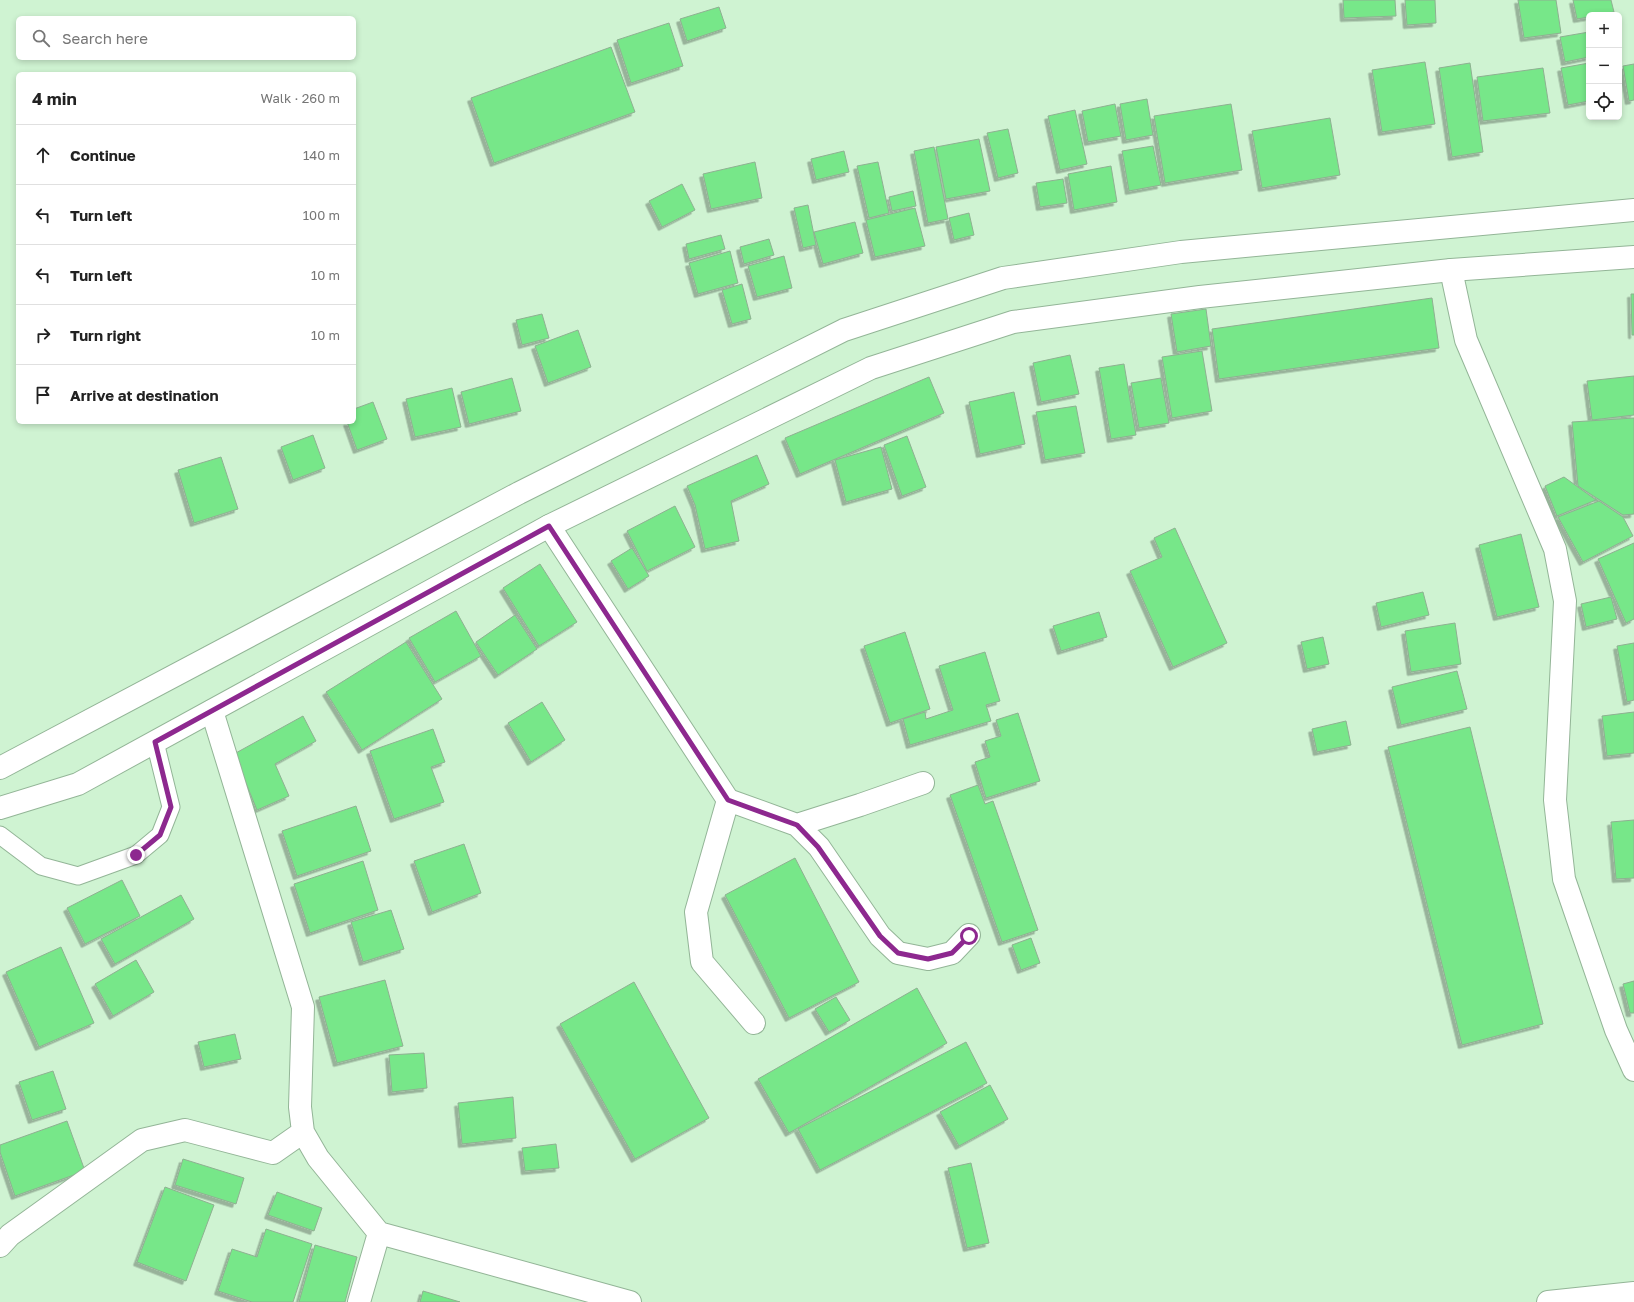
<!DOCTYPE html>
<meta charset="utf-8">
<style>
:root{--surface:#fff;--page:#f6f6f6;--text:#222;--muted:#767676;--line:#e0e0e0}
body{margin:0;font-family:"Golos Text",sans-serif;background:var(--page);color:var(--text)}
.controls{position:absolute;right:12px;top:12px;display:grid;overflow:hidden;border-radius:6px;box-shadow:0 2px 6px #0003}
.controls button{width:36px;height:36px;display:grid;place-items:center;padding:0;border:0;border-bottom:1px solid var(--line);background:var(--surface);color:var(--text);font:20px sans-serif}
.stop{position:absolute;width:12px;height:12px;margin:-9px;border:3px solid #8d288f;border-radius:50%;background:#fff}
.stop.end{background:#8d288f;border-color:#fff;box-shadow:0 1px 4px #0008}
.list{margin:0;padding:0;list-style:none}
h2{display:flex;justify-content:space-between;align-items:center;height:52px;margin:0;padding:0 16px;font-size:17px}
h2 small{font-size:13px;font-weight:400;color:var(--muted)}
.list li{display:grid;grid-template-columns:26px 1fr auto;gap:12px;align-items:center;box-sizing:border-box;height:60px;padding:0 16px;border-top:1px solid var(--line)}
.list b{display:block;font-size:15px;white-space:nowrap}
.list em{font-size:13px;font-style:normal;color:var(--muted)}
.icon{flex:none;width:22px;height:22px;fill:none;stroke:currentColor;stroke-width:2;stroke-linecap:round;stroke-linejoin:round}
.map{position:relative;flex:none;width:1634px;height:1302px;overflow:hidden}
.search{position:absolute;background:var(--surface);box-shadow:0 2px 6px #0003;left:16px;top:16px;width:340px;height:44px;display:flex;align-items:center;gap:10px;box-sizing:border-box;padding:0 14px;border-radius:6px;color:var(--muted);font-size:15px}
.panel{position:absolute;background:var(--surface);box-shadow:0 2px 6px #0003;left:16px;top:72px;width:340px;height:352px;border-radius:6px}
.map>svg:first-child{display:block}
.building{fill:#77e789;stroke:#8eb091;filter:url(#shadow)}
.lines{fill:none;stroke-linecap:round;stroke-linejoin:round}
.lane-casing{stroke:#93b597;stroke-width:19}
.street-casing{stroke:#93b597;stroke-width:24}
.primary-casing{stroke:#93b597;stroke-width:24}
.lane{stroke:#fff;stroke-width:17}
.street{stroke:#fff;stroke-width:22}
.primary{stroke:#fff;stroke-width:22}
.route{stroke:#8d288f;stroke-width:5}
</style>
<div class="map">
<svg width="1634" height="1302" viewBox="0 0 1634 1302">
<defs>
<filter id="shadow"><feDropShadow dx="-3.5" dy="3.5" stdDeviation="0" flood-color="#0004"/></filter>
</defs>
<rect width="100%" height="100%" fill="#cff3d2"/>
<path class="building" d="M1343,0H1395L1396,16L1344,18Z
M1405,0H1435L1436,23L1407,25Z
M1518,0H1556L1561,33L1524,38Z
M1573,0H1611L1614,12L1589,15V17L1577,19Z
M719,7L726,28L687,41L680,19Z
M669,23L683,66L631,83L617,40Z
M1589,32V57L1565,62L1560,37Z
M611,47L635,112L494,163L471,98Z
M1425,62L1435,124L1382,132L1372,70Z
M1470,63L1483,152L1452,157L1439,68Z
M1589,63V101L1568,105L1561,68Z
M1634,64V100L1629,101L1623,66Z
M1543,68L1550,113L1483,121L1477,77Z
M1147,99L1153,135L1126,140L1120,104Z
M1115,104L1121,136L1088,142L1082,111Z
M1231,104L1242,170L1165,183L1154,116Z
M1075,110L1087,164L1060,170L1048,116Z
M1330,118L1340,175L1262,188L1252,131Z
M1008,129L1018,173L998,178L987,133Z
M979,139L990,191L946,199L936,147Z
M1153,146L1161,185L1129,191L1122,151Z
M934,147L948,219L928,223L914,151Z
M844,151L849,172L816,180L811,159Z
M755,162L762,198L711,209L703,174Z
M878,162L889,213L869,218L857,166Z
M1111,166L1117,202L1074,210L1068,174Z
M1063,179L1067,203L1040,207L1036,183Z
M682,184L695,210L662,227L649,201Z
M913,191L916,206L892,211L889,197Z
M808,205L816,245L803,248L794,208Z
M915,208L925,246L875,257L866,220Z
M969,213L974,235L954,240L949,218Z
M855,222L863,253L823,264L814,232Z
M721,235L725,249L689,259L686,244Z
M769,239L774,255L744,264L740,247Z
M730,251L738,283L698,294L689,263Z
M784,256L792,288L757,297L748,266Z
M742,284L751,319L732,324L722,290Z
M1631,294H1634V335H1632Z
M1432,298L1439,348L1219,379L1212,329Z
M1206,309L1211,346L1177,352L1171,314Z
M542,314L549,338L522,345L516,320Z
M578,330L591,367L548,383L535,346Z
M1202,351L1212,411L1172,418L1162,357Z
M1070,355L1079,394L1041,402L1033,363Z
M1124,364L1136,435L1111,439L1099,368Z
M1634,376V415L1592,420L1587,381Z
M929,377L944,413L800,474L785,438Z
M512,378L521,411L469,424L461,392Z
M1161,378L1169,423L1139,428L1131,383Z
M452,388L461,427L415,437L406,399Z
M1014,392L1025,444L980,454L969,402Z
M373,402L387,439L357,450L347,422H354V409Z
M1076,406L1085,453L1045,460L1036,412Z
M1634,418V514L1623,515L1578,486L1572,422Z
M313,435L325,468L293,480L281,447Z
M907,436L926,487L902,496L884,445Z
M881,447L892,489L846,502L835,460Z
M757,455L769,484L731,501L739,541L705,549L695,505L687,486Z
M221,457L238,509L194,523L178,470Z
M1564,477L1596,500L1557,516L1545,486Z
M1599,501L1623,517L1633,536L1583,562L1558,517Z
M675,506L695,547L647,571L627,531Z
M1175,528L1227,643L1173,667L1130,571L1162,557L1154,538Z
M1521,534L1539,607L1497,617L1479,545Z
M1634,543V619L1626,623L1598,559Z
M632,548L649,576L628,589L611,561Z
M540,564L577,622L539,646L503,588Z
M1423,592L1429,615L1381,627L1376,603Z
M1611,597L1617,619L1586,627L1581,604Z
M456,611L481,656L435,682L409,638Z
M1099,612L1107,637L1061,651L1053,626Z
M515,615L537,649L498,675L476,642Z
M1455,623L1461,664L1411,672L1405,631Z
M905,632L930,709L890,723L864,646Z
M1323,637L1329,664L1307,669L1301,642Z
M406,642L442,699L362,750L326,692Z
M1634,643V700L1627,702L1617,646Z
M985,652L1000,701L986,705L991,721L910,745L903,719L925,712L926,719L953,710L939,666Z
M1457,671L1467,709L1401,725L1392,687Z
M542,702L565,740L531,762L508,723Z
M1634,712V753L1607,756L1602,716Z
M1018,713L1040,781L986,798L975,762L990,757L985,741L1001,736L996,720Z
M303,716L316,741L275,764L289,796L257,810L234,754Z
M1346,721L1351,745L1317,752L1312,729Z
M1470,727L1543,1024L1462,1045L1388,747Z
M433,729L445,762L431,767L444,802L394,819L370,751Z
M978,785L985,804L993,801L1038,930L1002,942L950,795Z
M356,806L371,851L297,876L282,831Z
M1634,820V878L1616,879L1611,822Z
M464,844L481,893L432,912L414,861Z
M795,858L859,982L789,1018L725,895Z
M363,861L378,910L310,933L294,884Z
M122,880L140,916L85,944L67,908Z
M181,895L194,919L115,964L101,939Z
M391,910L404,949L363,962L351,922Z
M1031,938L1040,963L1021,970L1012,945Z
M61,947L94,1023L39,1047L6,972Z
M136,960L154,992L113,1016L95,984Z
M385,980L403,1046L337,1063L319,997Z
M1634,981V1013H1630L1623,984Z
M634,982L709,1118L635,1159L560,1024Z
M917,988L947,1043L789,1133L758,1079Z
M836,997L850,1020L829,1032L815,1009Z
M235,1034L241,1059L204,1067L198,1042Z
M966,1042L987,1083L820,1170L798,1129Z
M424,1053L427,1088L392,1092L389,1055Z
M53,1071L66,1109L32,1120L19,1082Z
M990,1085L1008,1119L959,1146L940,1112Z
M513,1097L516,1138L462,1144L458,1103Z
M67,1121L85,1171L15,1196L0,1152V1145Z
M556,1144L559,1168L525,1171L522,1148Z
M183,1159L244,1178L236,1204L175,1185Z
M971,1163L989,1243L967,1248L948,1168Z
M165,1187L214,1205L186,1281L137,1262Z
M277,1192L322,1208L314,1231L268,1215Z
M266,1229L312,1244L293,1302H252L218,1291L232,1249L257,1257Z
M315,1245L357,1257L345,1302H299Z
M423,1291L460,1302H420Z"/>
<g class="lines">
<g class="lane-casing">
<path id="lane" d="M0,835L41,866L78,876L136,855L160,835L171,807L155,742"/>
</g>
<g class="street-casing">
<path id="street" d="M1451,270L1466,340L1555,549L1565,601L1555,800L1564,879L1616,1030L1634,1070
M549,526L728,800L797,825L819,847L880,936L898,953L928,959L952,953L969,935
M212,711L303,1007L300,1107L303,1132L318,1158L379,1233L630,1302
M728,800L696,912L702,962L754,1023
M797,825L860,805L923,783
M0,1246L10,1235L142,1140L185,1130L273,1153L303,1132
M359,1302L379,1233
M1548,1302L1634,1293"/>
</g>
<g class="primary-casing">
<path id="primary" d="M0,768L519,493L844,330L1003,278L1181,252L1634,210
M0,808L78,784L549,526L871,368L1013,322L1200,297L1451,270L1634,257"/>
</g>
<use href="#lane" class="lane"/>
<use href="#street" class="street"/>
<use href="#primary" class="primary"/>
</g>
<g class="lines">
<path class="route" d="M136,855L160,835L171,807L155,742L549,526L728,800L797,825L818,847L880,936L898,953L928,959L952,953L969,936"/>
</g>
</svg>
<div class="controls">
<button>+</button>
<button>−</button>
<button><svg class="icon" aria-label="locate" viewBox="0 0 24 24"><circle cx="12" cy="12" r="6"/><path d="M12 2v4M12 18v4M2 12h4M18 12h4"/></svg></button>
</div>
<div class="stop" style="left:969px;top:936px"></div>
<div class="stop end" style="left:136px;top:855px"></div>
<div class="search"><svg class="icon" aria-label="search" viewBox="0 0 24 24"><circle cx="10" cy="10" r="6"/><path d="M15 15l6 6"/></svg>Search here</div>
<section class="panel">
<h2>4 min<small>Walk · 260 m</small></h2>
<ul class="list">
<li><svg class="icon" aria-label="ahead" viewBox="0 0 24 24"><path d="M12 20V5M6 11l6-6 6 6"/></svg><div><b>Continue</b></div><em>140 m</em></li>
<li><svg class="icon" aria-label="left" viewBox="0 0 24 24"><path d="M17 20v-9H6M10 6l-5 5 5 5"/></svg><div><b>Turn left</b></div><em>100 m</em></li>
<li><svg class="icon" aria-label="left" viewBox="0 0 24 24"><path d="M17 20v-9H6M10 6l-5 5 5 5"/></svg><div><b>Turn left</b></div><em>10 m</em></li>
<li><svg class="icon" aria-label="right" viewBox="0 0 24 24"><path d="M7 20v-9h11M14 6l5 5-5 5"/></svg><div><b>Turn right</b></div><em>10 m</em></li>
<li><svg class="icon" aria-label="arrive" viewBox="0 0 24 24"><path d="M6 21V4h12l-3 4 3 4H6"/></svg><div><b>Arrive at destination</b></div></li>
</ul>
</section>
</div>
